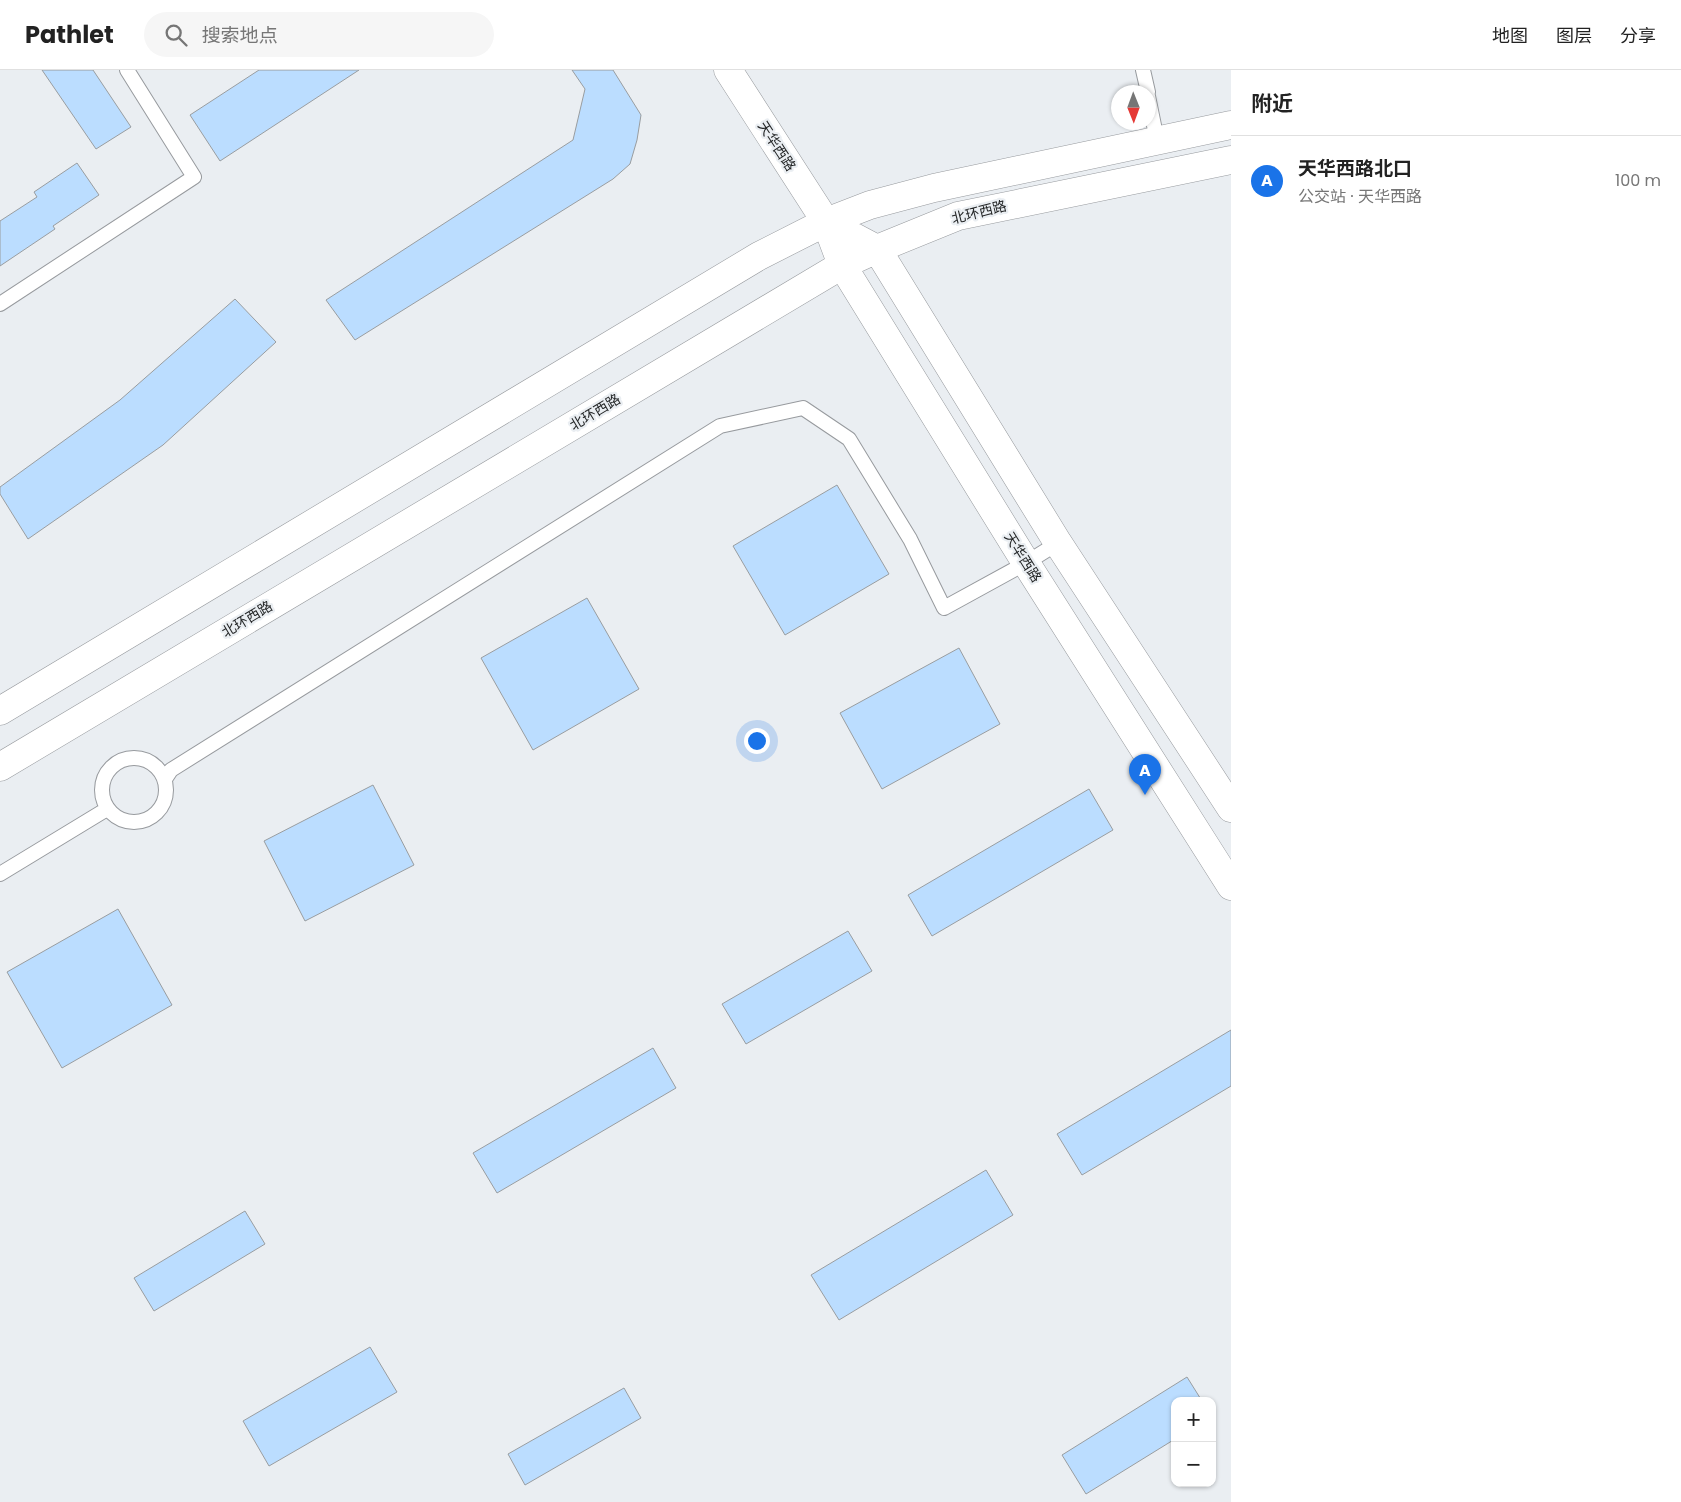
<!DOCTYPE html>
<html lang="zh">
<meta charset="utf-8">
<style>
:root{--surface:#fff;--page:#f6f6f6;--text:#222;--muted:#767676;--line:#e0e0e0;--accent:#1a73e8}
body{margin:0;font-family:Poppins,"Noto Sans SC",sans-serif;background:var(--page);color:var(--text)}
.controls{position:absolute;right:15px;bottom:15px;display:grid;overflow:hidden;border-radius:10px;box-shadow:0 1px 4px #0004}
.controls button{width:45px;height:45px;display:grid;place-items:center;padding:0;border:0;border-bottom:1px solid var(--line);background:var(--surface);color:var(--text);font:25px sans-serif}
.compass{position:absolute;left:1111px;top:15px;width:45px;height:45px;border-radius:50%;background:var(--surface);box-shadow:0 1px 4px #0004;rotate:179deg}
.you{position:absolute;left:756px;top:670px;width:18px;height:18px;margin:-12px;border:4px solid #fff;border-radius:50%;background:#1a73e8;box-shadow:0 0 0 8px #1a73e833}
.badge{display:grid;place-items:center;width:32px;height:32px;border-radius:50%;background:var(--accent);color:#fff;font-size:16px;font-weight:700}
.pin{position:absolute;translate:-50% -41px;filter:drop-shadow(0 1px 2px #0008)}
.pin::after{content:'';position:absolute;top:26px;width:18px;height:15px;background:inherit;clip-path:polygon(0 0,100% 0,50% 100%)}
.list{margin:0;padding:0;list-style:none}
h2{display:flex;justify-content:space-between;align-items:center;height:65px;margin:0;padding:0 20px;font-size:21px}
h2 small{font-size:16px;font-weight:400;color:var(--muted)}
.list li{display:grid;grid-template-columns:32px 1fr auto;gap:15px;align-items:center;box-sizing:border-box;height:90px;padding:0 20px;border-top:1px solid var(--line)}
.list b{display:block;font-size:19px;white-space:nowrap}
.list p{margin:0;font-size:16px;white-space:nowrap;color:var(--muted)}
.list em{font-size:16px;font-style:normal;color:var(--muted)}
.icon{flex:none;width:28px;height:28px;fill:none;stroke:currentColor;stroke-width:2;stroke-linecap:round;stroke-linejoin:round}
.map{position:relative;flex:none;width:1231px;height:1432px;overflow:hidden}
header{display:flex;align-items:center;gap:30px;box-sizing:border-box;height:70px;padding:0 25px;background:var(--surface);border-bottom:1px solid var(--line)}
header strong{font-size:24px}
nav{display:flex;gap:28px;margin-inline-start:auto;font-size:18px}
.search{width:350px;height:45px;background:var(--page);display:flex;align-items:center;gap:12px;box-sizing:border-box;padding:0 18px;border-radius:28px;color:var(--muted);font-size:19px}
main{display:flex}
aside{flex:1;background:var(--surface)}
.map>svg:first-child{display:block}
.building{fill:#bdf;stroke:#999da0}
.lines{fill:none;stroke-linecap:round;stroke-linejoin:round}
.lane-casing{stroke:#979a9e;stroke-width:16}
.secondary-casing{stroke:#979a9e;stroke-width:29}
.lane{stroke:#fff;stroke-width:14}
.secondary{stroke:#fff;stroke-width:28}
.labels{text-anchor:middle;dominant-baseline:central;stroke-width:4.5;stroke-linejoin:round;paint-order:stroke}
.street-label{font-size:14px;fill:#242627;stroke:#eaeef2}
</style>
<header>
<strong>Pathlet</strong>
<div class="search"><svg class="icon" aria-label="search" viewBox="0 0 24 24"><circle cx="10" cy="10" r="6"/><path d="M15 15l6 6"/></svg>搜索地点</div>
<nav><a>地图</a><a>图层</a><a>分享</a></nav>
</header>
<main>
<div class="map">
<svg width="1231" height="1432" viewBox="0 0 1231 1432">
<rect width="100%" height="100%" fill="#eaeef2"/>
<path class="building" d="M42,0H93L131,57L96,79Z
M259,0H359L220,91L190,45Z
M572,0H613L641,45L637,70L630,94L613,109L355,270L326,230L573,70L585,19Z
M77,93L99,125L53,156L55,159L0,196V151L37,127L34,122Z
M235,229L276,272L163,375L28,469L0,424V417L120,330Z
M837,415L889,504L785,565L733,476Z
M587,528L639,619L533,680L481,588Z
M959,578L1000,654L882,719L840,643Z
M373,715L414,795L305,851L264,771Z
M1089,719L1113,760L932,866L908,825Z
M118,839L172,935L62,998L7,902Z
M848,861L872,901L746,974L722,934Z
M1231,960V1016L1082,1105L1057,1064Z
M653,978L676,1018L497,1123L473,1083Z
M986,1100L1013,1145L839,1250L811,1205Z
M245,1141L265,1174L154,1241L134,1208Z
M370,1277L397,1322L269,1396L243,1351Z
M1187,1307L1202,1331H1175V1369L1086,1424L1062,1385Z
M624,1318L641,1348L525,1415L508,1384Z"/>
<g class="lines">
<g class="lane-casing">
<path id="lane" d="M1143,0L1148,22
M1148,26L1157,70
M0,234L194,107L127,0
M102 720a32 32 0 1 1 64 0a32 32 0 1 1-64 0Z
M165,709L171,700L720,356L803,338L849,369L910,469L944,538L1026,493L1058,473
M0,804L107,739"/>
</g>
<g class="secondary-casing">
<path id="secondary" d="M728,0L826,152L842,195L1026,493L1231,816
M826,152L877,179L1058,473L1231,738
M0,641L759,186L826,152L870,135L934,118L1231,55
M0,697L842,195L877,179L958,146L1231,90"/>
</g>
<use href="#lane" class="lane"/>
<use href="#secondary" class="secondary"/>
</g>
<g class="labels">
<g class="street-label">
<text transform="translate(777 76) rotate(57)">天华西路</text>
<text transform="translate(979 142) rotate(-14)">北环西路</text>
<text transform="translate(595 342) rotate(-31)">北环西路</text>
<text transform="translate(1023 487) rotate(58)">天华西路</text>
<text transform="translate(247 549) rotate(-31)">北环西路</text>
</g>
</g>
</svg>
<div class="controls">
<button>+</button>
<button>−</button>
</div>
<svg class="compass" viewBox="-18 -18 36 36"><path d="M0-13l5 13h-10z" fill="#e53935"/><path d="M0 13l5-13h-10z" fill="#767676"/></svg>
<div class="you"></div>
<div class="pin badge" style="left:1145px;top:725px">A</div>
</div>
<aside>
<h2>附近<small></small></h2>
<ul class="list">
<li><span class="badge">A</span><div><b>天华西路北口</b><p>公交站 · 天华西路</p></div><em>100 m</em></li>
</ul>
</aside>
</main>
